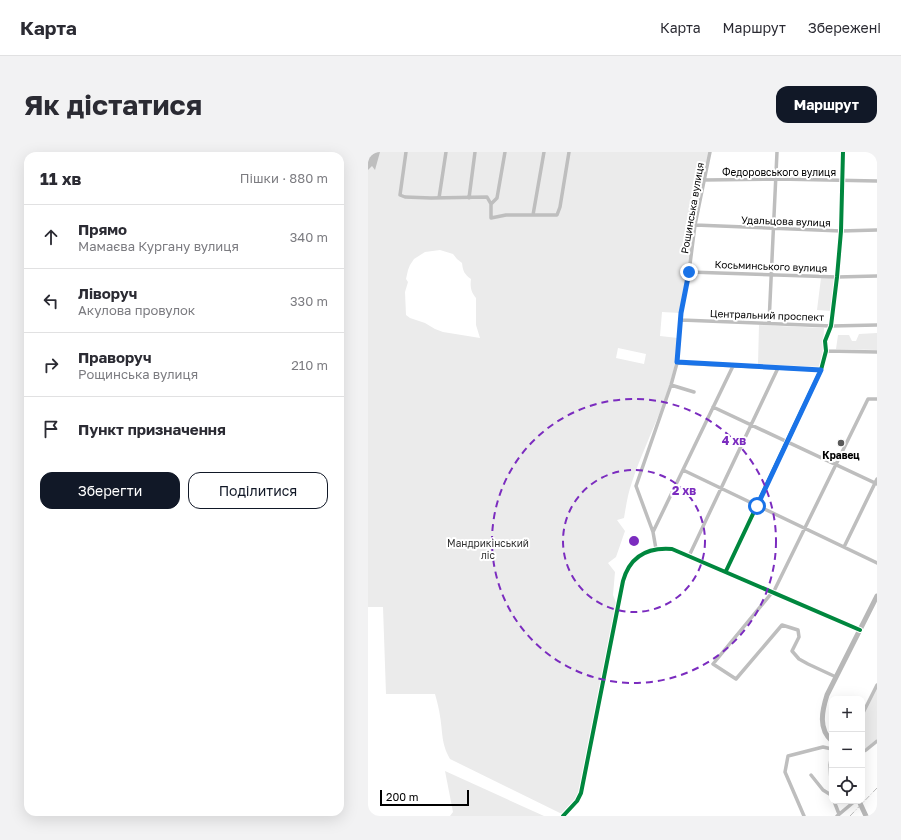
<!DOCTYPE html>
<html lang="uk">
<meta charset="utf-8">
<style>
:root{--surface:#fff;--page:#f2f2f3;--text:#2b2b33;--muted:#7c7c81;--line:#e1e1e2;--accent:#111827}
body{margin:0;font-family:"Golos Text",sans-serif;background:var(--page);color:var(--text)}
.controls{position:absolute;right:12px;bottom:12px;display:grid;overflow:hidden;border-radius:8px;box-shadow:0 4px 16px #0002}
.controls button{width:36px;height:36px;display:grid;place-items:center;padding:0;border:0;border-bottom:1px solid var(--line);background:var(--surface);color:var(--text);font:20px sans-serif}
.scale{position:absolute;left:12px;bottom:10px;width:89px;box-sizing:border-box;padding-left:4px;border:2px solid #000;border-top:0;font-size:11px;line-height:14px;white-space:nowrap;color:#000;-webkit-text-stroke:3px #fff;paint-order:stroke}
.stop{position:absolute;width:12px;height:12px;margin:-9px;border:3px solid #1a73e8;border-radius:50%;background:#fff}
.stop.end{background:#1a73e8;border-color:#fff;box-shadow:0 1px 4px #0008}
.list{margin:0;padding:0;list-style:none}
h2{display:flex;justify-content:space-between;align-items:center;height:52px;margin:0;padding:0 16px;font-size:17px}
h2 small{font-size:13px;font-weight:400;color:var(--muted)}
.list li{display:grid;grid-template-columns:26px 1fr auto;gap:12px;align-items:center;box-sizing:border-box;height:64px;padding:0 16px;border-top:1px solid var(--line)}
.list b{display:block;font-size:15px;white-space:nowrap}
.list p{margin:0;font-size:13px;white-space:nowrap;color:var(--muted)}
.list em{font-size:13px;font-style:normal;color:var(--muted)}
.actions{display:flex;gap:8px;padding:12px 16px}
.actions a{flex:1;padding:9px 0;border:1px solid var(--accent);border-radius:12px;text-align:center;font-size:14px;color:var(--accent)}
.actions .main{background:var(--accent);color:#fff}
.icon{flex:none;width:22px;height:22px;fill:none;stroke:currentColor;stroke-width:2;stroke-linecap:round;stroke-linejoin:round}
.map{position:relative;flex:none;width:509px;height:664px;overflow:hidden;border-radius:12px}
header{display:flex;align-items:center;gap:24px;box-sizing:border-box;height:56px;padding:0 20px;background:var(--surface);border-bottom:1px solid var(--line)}
header strong{font-size:19px}
nav{display:flex;gap:22px;margin-inline-start:auto;font-size:14px}
.intro{display:flex;align-items:center;justify-content:space-between;box-sizing:border-box;height:96px;padding:0 24px}
h1{margin:0;font-size:28px}
.button{padding:10px 18px;border-radius:12px;background:var(--accent);color:#fff;font-size:14px;font-weight:700}
main{display:flex;gap:24px;padding:0 24px}
aside{flex:1;background:var(--surface);border-radius:12px;box-shadow:0 4px 16px #0002}
.map>svg:first-child{display:block}
.green{fill:#ebebeb;fill-rule:evenodd}
.water{fill:#bebebe}
.lines{fill:none;stroke-linecap:round;stroke-linejoin:round}
.street{stroke:#bebebe;stroke-width:3.5}
.secondary{stroke:#b8b8b8;stroke-width:5}
.rail{stroke:#bebebe;stroke-width:1;stroke-dasharray:6 2 1 2;stroke-linecap:butt}
.cycleway-casing{stroke:#fff;stroke-width:6}
.cycleway{stroke:#00873e;stroke-width:4}
.route{stroke:#1a73e8;stroke-width:5}
.ring{fill:none;stroke:#7b2cbf;stroke-width:2;stroke-dasharray:7 5}
.poi-dot{fill:#595959;stroke:#fff;stroke-width:1.5}
.labels{text-anchor:middle;dominant-baseline:central;stroke-width:4;stroke-linejoin:round;paint-order:stroke}
.street-label{font-size:10px;fill:#000;stroke:#fff}
.poi-label{font-size:10px;font-weight:bold;fill:#000;stroke:#fff}
.park-label{font-size:10px;fill:#323232;stroke:#fff}
.centre{fill:#7b2cbf;stroke:#fff;stroke-width:2}
.ring-label{font-size:12px;text-anchor:middle;font-weight:bold;fill:#7b2cbf;stroke:#fff;stroke-width:4;stroke-linejoin:round;paint-order:stroke}
</style>
<header>
<strong>Карта</strong>
<nav><a>Карта</a><a>Маршрут</a><a>Збережені</a></nav>
</header>
<div class="intro"><h1>Як дістатися</h1><a class="button">Маршрут</a></div>
<main>
<aside>
<h2>11 хв<small>Пішки · 880 m</small></h2>
<ul class="list">
<li><svg class="icon" aria-label="ahead" viewBox="0 0 24 24"><path d="M12 20V5M6 11l6-6 6 6"/></svg><div><b>Прямо</b><p>Мамаєва Кургану вулиця</p></div><em>340 m</em></li>
<li><svg class="icon" aria-label="left" viewBox="0 0 24 24"><path d="M17 20v-9H6M10 6l-5 5 5 5"/></svg><div><b>Ліворуч</b><p>Акулова провулок</p></div><em>330 m</em></li>
<li><svg class="icon" aria-label="right" viewBox="0 0 24 24"><path d="M7 20v-9h11M14 6l5 5-5 5"/></svg><div><b>Праворуч</b><p>Рощинська вулиця</p></div><em>210 m</em></li>
<li><svg class="icon" aria-label="arrive" viewBox="0 0 24 24"><path d="M6 21V4h12l-3 4 3 4H6"/></svg><div><b>Пункт призначення</b></div></li>
</ul>
<div class="actions"><a class="main">Зберегти</a><a>Поділитися</a></div>
</aside>
<div class="map">
<svg width="509" height="664" viewBox="0 0 509 664">
<rect width="100%" height="100%" fill="#fff"/>
<path class="green" d="M0,0H342L327,73L313,161L294,160L292,184L310,186C308,237 280,282 264,330C260,341 258,354 256,366L249,368L257,379L248,405L240,411L247,420L245,443L250,456L213,641L196,663L82,607C73,591 75,582 72,564C71,557 69,549 67,542H18L15,455H0ZM72,98L85,102L89,107L94,111C95,119 96,122 103,127C102,135 103,140 108,146V173L112,186L75,180L67,177L57,171L42,166L38,163L37,140L40,130L38,127L40,118L42,113L46,107L57,100ZM250,196L278,202L276,212L248,206Z
M453,126H465L466,127L463,159L449,158Z
M391,173L456,176L454,215L390,212Z
M509,181V198L468,197L470,183H481L484,189H488L491,182Z
M509,537V587L498,596L494,597V567Z
M77,619L176,664H82L85,660Z"/>
<path class="water" d="M0,0H12L7,18L4,14L0,18Z"/>
<g class="lines">
<path class="street" d="M38,0L32,43L37,45L63,46L119,45L123,52V66L138,63H189L192,55L201,0
M336,28L409,27L509,29
M71,46L78,0
M101,46L107,0
M123,52L129,46L137,0
M165,63L176,0
M327,73L473,79L509,78
M321,120L469,125L509,124
M313,168L463,174L509,173
M401,171L409,0
M458,199L509,200
M309,211L453,218
M303,233L326,240
M345,255L509,332
M315,318L509,411
M285,380L268,334L303,233L309,211L313,161L321,120L327,73L342,0
M476,395L509,327
M288,397L285,380L365,214
M321,404L410,216
M358,419L453,218L458,199L457,189L463,174L469,125L473,79L475,0
M468,525L440,512L431,507L424,499L431,485L430,478L414,473L368,527L345,512L407,437L500,247H509
M494,563L509,533
M494,600L498,598L509,589
M464,601L462,613L464,645
M443,623L455,638L463,643
M466,649L471,662
M195,664L209,649L213,641L255,429C262,404 279,395 304,397L492,478
M436,664L417,620L420,604L455,595L464,597
M469,664L487,649"/>
<path class="secondary" d="M464,589C450,577 454,559 459,543L509,444
M491,649L498,664"/>
<path class="rail" d="M482,664L509,636"/>
<g class="cycleway-casing">
<path id="cycleway" d="M358,419L453,218L458,199L457,189L463,174L469,125L473,79L475,0
M195,664L209,649L213,641L255,429C262,404 279,395 304,397L492,478"/>
</g>
<use href="#cycleway" class="cycleway"/>
</g>
<g class="lines">
<path class="route" d="M321,120L313,161L309,210L453,218L389,354"/>
</g>
<g class="ring">
<circle cx="266" cy="389" r="71"/>
<circle cx="266" cy="389" r="142"/>
</g>
<circle class="poi-dot" cx="473" cy="291" r="4"/>
<g class="labels">
<g class="street-label">
<text x="411" y="20">Федоровського вулиця</text>
<text transform="translate(324 56) rotate(-80)">Рощинська вулиця</text>
<text transform="translate(418 69) rotate(2)">Удальцова вулиця</text>
<text transform="translate(403 114) rotate(2)">Косьминського вулиця</text>
<text transform="translate(399 163) rotate(2)">Центральний проспект</text>
</g>
<g class="poi-label">
<text x="473" y="303">Кравец</text>
</g>
<g class="park-label">
<text x="120" y="391">Мандрикінський<tspan x="120" dy="12">ліс</tspan></text>
</g>
</g>
<circle cx="266" cy="389" r="6" class="centre"/>
<g class="ring-label">
<text x="366" y="293">4 хв</text>
<text x="316" y="343">2 хв</text>
</g>
</svg>
<div class="controls">
<button>+</button>
<button>−</button>
<button><svg class="icon" aria-label="locate" viewBox="0 0 24 24"><circle cx="12" cy="12" r="6"/><path d="M12 2v4M12 18v4M2 12h4M18 12h4"/></svg></button>
</div>
<div class="scale">200 m</div>
<div class="stop" style="left:389px;top:354px"></div>
<div class="stop end" style="left:321px;top:120px"></div>
</div>
</main>
